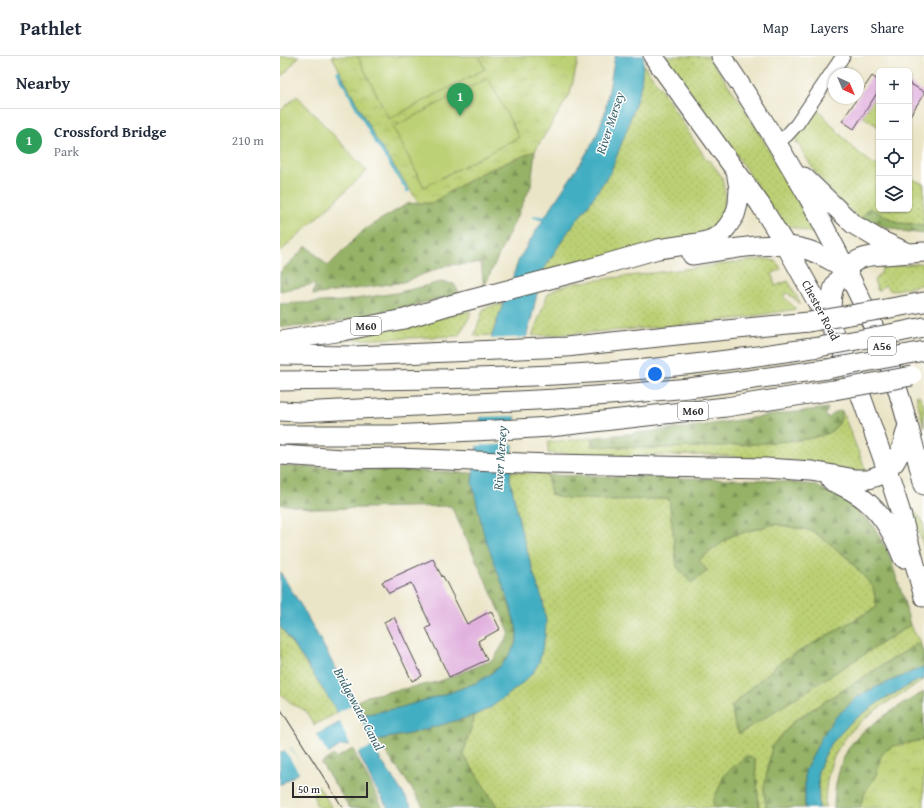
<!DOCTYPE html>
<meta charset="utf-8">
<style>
:root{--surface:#fff;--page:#f6f6f7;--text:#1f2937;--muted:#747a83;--line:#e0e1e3;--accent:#b5179e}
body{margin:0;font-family:"Gentium Book Plus",serif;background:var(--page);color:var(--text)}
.controls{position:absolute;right:12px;top:12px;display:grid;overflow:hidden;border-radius:6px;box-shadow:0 1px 3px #0004}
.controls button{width:36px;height:36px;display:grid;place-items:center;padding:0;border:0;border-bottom:1px solid var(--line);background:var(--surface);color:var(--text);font:20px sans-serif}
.compass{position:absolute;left:548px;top:12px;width:36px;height:36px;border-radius:50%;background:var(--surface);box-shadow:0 1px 3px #0004;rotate:136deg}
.scale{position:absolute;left:12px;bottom:10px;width:76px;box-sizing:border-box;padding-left:4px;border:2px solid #2b2b2b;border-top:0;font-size:11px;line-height:14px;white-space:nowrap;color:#2b2b2b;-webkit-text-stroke:3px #fff;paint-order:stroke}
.you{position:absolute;left:375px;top:318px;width:14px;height:14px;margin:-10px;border:3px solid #fff;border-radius:50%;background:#1a73e8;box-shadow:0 0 0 6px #1a73e833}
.badge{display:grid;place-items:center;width:26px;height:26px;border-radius:50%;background:var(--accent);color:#fff;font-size:13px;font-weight:700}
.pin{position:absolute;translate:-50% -33px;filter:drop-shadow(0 1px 2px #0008)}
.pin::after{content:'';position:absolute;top:21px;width:14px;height:12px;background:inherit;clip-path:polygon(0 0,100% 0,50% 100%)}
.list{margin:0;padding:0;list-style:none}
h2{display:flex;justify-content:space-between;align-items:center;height:52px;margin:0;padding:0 16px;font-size:17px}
h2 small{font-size:13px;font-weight:400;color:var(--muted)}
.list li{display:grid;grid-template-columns:26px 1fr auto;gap:12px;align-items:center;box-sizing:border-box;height:64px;padding:0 16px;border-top:1px solid var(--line)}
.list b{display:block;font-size:15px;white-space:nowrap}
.list p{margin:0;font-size:13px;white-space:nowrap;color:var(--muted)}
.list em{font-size:13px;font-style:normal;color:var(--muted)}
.icon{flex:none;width:22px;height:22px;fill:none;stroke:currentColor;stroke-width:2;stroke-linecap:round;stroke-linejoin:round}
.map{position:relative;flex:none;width:644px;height:752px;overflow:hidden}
header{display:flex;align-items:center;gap:24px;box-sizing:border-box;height:56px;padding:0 20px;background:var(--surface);border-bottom:1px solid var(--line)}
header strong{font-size:19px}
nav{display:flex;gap:22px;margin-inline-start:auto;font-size:14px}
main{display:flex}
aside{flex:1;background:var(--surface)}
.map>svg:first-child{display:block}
.grass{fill:url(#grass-dots);stroke:#747e50}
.forest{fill:url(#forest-firs);stroke:#606e48}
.park{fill:url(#park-crowns);stroke:#747e50}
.pitch{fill:#bcd074;stroke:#747e50}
.water{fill:#43aec2;stroke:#376c76}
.pier{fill:#ebe5c8}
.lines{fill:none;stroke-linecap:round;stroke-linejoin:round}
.stream{stroke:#43aec2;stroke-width:3}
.building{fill:#e1b1de}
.minor-casing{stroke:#484743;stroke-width:15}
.highway-casing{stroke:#484743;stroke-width:21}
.minor{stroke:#fff;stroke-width:13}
.highway{stroke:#fff;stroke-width:19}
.tram{stroke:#2b2b2b;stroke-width:1}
.highway-bridge-casing{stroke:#484743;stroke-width:21;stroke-linecap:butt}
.highway-bridge{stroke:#fff;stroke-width:19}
.labels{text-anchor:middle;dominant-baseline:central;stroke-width:3;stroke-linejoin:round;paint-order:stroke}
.shield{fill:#fff;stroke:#6b6b6b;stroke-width:1}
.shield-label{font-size:11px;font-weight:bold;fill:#2b2b2b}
.street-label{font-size:12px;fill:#2b2b2b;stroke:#fff}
.water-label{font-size:13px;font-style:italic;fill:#355f67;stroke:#fff}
</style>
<header>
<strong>Pathlet</strong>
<nav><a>Map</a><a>Layers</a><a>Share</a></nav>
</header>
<main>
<aside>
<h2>Nearby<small></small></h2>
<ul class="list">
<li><span class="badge" style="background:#2e9e5b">1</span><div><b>Crossford Bridge</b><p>Park</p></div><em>210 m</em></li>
</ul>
</aside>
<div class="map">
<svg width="644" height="752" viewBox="0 0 644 752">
<defs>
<pattern id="grass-dots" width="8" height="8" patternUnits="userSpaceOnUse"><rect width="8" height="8" fill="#bcd074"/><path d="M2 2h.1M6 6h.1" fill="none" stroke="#a2b365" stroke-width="1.8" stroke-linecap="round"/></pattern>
<pattern id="forest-firs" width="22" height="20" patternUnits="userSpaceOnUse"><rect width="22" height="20" fill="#95b266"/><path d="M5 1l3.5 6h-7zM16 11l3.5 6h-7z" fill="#7a9154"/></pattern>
<pattern id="park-crowns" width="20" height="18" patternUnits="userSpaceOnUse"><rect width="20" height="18" fill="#bcd074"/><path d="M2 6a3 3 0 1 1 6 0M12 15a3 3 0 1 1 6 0" fill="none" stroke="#a2b365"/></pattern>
</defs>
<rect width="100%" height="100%" fill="#fff"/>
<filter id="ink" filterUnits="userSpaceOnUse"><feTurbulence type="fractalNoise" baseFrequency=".025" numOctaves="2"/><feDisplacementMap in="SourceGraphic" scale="8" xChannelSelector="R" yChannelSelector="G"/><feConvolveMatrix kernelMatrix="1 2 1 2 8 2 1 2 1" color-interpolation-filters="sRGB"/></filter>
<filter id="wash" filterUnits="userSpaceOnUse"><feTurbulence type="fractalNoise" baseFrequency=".012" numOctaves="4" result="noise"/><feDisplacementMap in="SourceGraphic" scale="16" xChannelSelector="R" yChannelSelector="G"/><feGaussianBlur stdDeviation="0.9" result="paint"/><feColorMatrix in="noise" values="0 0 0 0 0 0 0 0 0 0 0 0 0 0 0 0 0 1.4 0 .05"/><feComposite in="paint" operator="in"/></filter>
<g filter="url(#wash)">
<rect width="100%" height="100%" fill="#ebe5c8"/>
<path class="grass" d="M384,0H428L464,51L505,122L530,168L532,177L502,168L452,92Z
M363,8L381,33L426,103L431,106L442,121L445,137L444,151L441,156L446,158L435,171L421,180L262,216L287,177L309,148L331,115L347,73L361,29Z
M599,34V71L582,60Z
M537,52C556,73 574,97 599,111V153H629V122L644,128V169L619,167L589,152L581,164L554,139L533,113L515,83Z
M487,203L495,205L499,209L501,213L492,218L495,230L508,225L521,248L507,237L503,240L516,253C498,256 480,259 462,262C392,271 322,276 252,280L268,238L278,232L294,227L475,204Z
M644,207V228L611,235L605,229L598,235L594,225L602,215V211Z
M223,248L212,279L194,280L204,252Z
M191,255L189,262L178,280L22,286Z
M639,339L644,348V371L636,340Z
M562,355L587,417L516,405L431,399L347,400L268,397V386L311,382L312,390L373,392L421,391L474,388L528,383L549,377L559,368Z
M231,415L244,417L267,419L271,438L390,443L397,511L418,504L451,480L494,468L533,475L569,503L593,531L597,551L499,607L452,650L454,666L459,677L630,569L640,586L515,664L484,732L486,752H479L475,703L433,745L434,752H218L183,698L195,659L210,652L238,631L259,606L265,581L263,545L255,522L241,474L230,423Z
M632,455H634L643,465L644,468V491Z
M0,570L59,656L34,669L25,654L13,649L0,637Z
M644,623V624C611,645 571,663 554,701C547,716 545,736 545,752H539L538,715L549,690L571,666L602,644L639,624Z
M38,729L52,752H39L36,748L33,738Z"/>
<path class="forest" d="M255,95L251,130L204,231L201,207L167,209L123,226L33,239L35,228L0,235V216L27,190L48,210L85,173L127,148L139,147H151L201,117Z
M589,152L619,167L644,169V178L622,175L581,164Z
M161,226L174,228L179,237L95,260L28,270L0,271V248L62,245L116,237Z
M548,352L545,360L549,362L555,356L562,355L559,368L549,377L528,383L474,388L421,391L373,392L312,390L311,382L419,370L499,358Z
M0,410L193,417L192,426L237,574V584L233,593L226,604L219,611L208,620L196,627L169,637L119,652L82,659L78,645L87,640L158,626L213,604L230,577L171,450L36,453L0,448Z
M267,419L490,424L534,429L565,444L593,469L608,496L623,541L630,569L459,678L454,666L452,650L499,607L597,551L593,531L569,503L533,475L494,468L451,480L419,504L428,515L411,527L397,511L389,443L327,444L282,442L271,438Z
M640,586L644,599V611L592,633L576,642L525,715V752H486L484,732L492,690L515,664Z
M644,636V684L614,690L605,695L601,700L596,719L585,737L580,752H554C554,733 558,712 567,695C576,678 592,669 607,658C619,650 631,643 644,636Z
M195,659L183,698L218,752H144L130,730L97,684L129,678Z
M73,693L75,698L103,752H70L41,707L53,699L56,702Z
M466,700L475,703L479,752H434L433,745L445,718Z"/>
<path class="park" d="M52,0H299L290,38L255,95L201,117L151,147H139L96,83L54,4Z
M644,684V752H580L585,737L596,719L601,700L605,695L614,690Z"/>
<path class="pitch" d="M0,0H19L7,15L0,21Z
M80,0H199L205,13L109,63L78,1Z
M208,22L239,81L144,131L113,71Z
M17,40L87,115L0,196V55Z"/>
<path class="water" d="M335,0H364L361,29L347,73L331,115L309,148L287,177L262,216L252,260L241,301L230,423L241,474L255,522L263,545L266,566L265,580L259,606L253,617L238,631L210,652L195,659L129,678L90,685L94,694L133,752H108L93,728L74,688L60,690L0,729V697L63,665L26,607L0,570V516L22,551L48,598L78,660L119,652L169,637L196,627L208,620L219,611L226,604L233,593L237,584V574L229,546L204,479L192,426L212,279L239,203L264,162L301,106L315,83L325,56Z
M644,611V623L639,624L602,644L571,666L549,690L538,715L539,752H525V715L541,682L554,663L576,642L592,633Z"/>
<path class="pier" d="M248,281L243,301L238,360L198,361L209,283Z
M237,367L235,388L194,390L197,369Z
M74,648L94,690L77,697L73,690L71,691L59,664H61L57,657Z
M35,677L50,700L20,718L4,693L9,690L22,709L10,690Z"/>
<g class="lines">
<path class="stream" d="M58,16L94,83L128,135
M255,161L267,162"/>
</g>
<g id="blocks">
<path class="building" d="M592,20L599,25V34L574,73L562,65Z
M629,27L644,36V38L629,61Z
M153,503L162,521L163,520L187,568L211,555L220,573L198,585L207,604L169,621L146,572L151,570L131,527L109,537L102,526Z
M114,561L142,620L132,625L104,566Z"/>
</g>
</g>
<g filter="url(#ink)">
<use href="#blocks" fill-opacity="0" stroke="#484743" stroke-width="1"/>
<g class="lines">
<g class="minor-casing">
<path id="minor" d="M497,87L507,79L517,68L563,0"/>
</g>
<g class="highway-casing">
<path id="highway" d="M373,0L456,115L480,148L506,190L554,276L574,320L607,414L620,454L644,541
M441,0C473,46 502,95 530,144C556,193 582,242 603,293C621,337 632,384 644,429
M524,121L573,168L598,183L628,197
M412,199C447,194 493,183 528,194C541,198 554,207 567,213
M605,253L644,246
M553,269C551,257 550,245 553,234C555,226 567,211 573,207C578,203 585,201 591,200L644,196
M615,277L644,271
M0,285L63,275L124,263L170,249L308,213L378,193L418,187L430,184L440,179L447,171L455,159L458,148L459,132L456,115
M0,299L74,300L286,291L406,278L529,266
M623,299L644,295
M0,325C114,324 228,323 341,315C407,310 473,301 539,291
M0,355L20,356L275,343L342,338L409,332L547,313
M0,379H112L237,373L270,371L446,351L554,334
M0,399L63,403L117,402L270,408L486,412L532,415L575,423H588L600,419L607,414L615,406L620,397L628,369
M551,425C563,430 576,436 586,445C604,460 614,480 623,502"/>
</g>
<use href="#minor" class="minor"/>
<use href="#highway" class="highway"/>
<path class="tram" d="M0,652L63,752"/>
<g class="highway-bridge-casing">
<path id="highway-bridge" d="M529,266L605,253
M539,291L615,277
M547,313L623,299
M554,334L632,320"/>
</g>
<use href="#highway-bridge" class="highway-bridge"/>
</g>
</g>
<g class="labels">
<g class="shield">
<rect x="71" y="261" width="30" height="18" rx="3"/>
<rect x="588" y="281" width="28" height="18" rx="3"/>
<rect x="398" y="346" width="30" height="18" rx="3"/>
</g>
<g class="shield-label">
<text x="86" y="270">M60</text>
<text x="602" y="290">A56</text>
<text x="413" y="355">M60</text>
</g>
<g class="street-label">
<text transform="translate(541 254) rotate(62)">Chester Road</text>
</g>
<g class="water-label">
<text transform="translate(330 67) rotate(-72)">River Mersey</text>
<text transform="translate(220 402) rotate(-86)">River Mersey</text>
<text transform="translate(79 653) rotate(62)">Bridgewater Canal</text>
</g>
</g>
</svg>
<div class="controls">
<button>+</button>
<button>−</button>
<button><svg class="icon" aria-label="locate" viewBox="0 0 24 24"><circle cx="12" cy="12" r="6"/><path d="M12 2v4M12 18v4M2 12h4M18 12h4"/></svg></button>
<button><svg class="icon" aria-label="layers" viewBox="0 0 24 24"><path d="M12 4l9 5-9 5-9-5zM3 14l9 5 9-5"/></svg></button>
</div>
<svg class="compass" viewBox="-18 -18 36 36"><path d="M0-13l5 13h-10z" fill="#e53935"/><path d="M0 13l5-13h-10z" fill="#747a83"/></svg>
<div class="scale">50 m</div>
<div class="you"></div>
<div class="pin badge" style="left:180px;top:60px;background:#2e9e5b">1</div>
</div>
</main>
